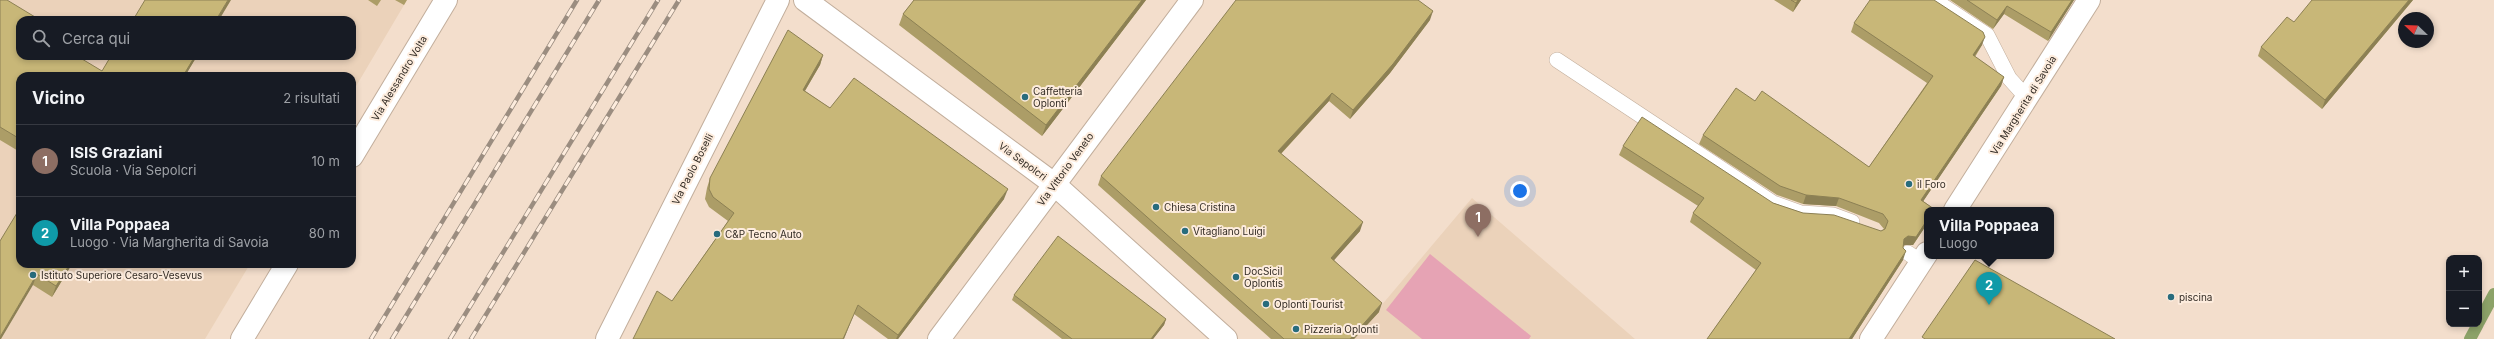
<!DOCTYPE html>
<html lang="it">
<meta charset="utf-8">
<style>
:root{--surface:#171b24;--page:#242831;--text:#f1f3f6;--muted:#9ea1a6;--line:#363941;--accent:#97b6c0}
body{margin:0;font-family:Inter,sans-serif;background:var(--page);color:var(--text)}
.controls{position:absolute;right:12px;bottom:12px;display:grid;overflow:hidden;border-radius:8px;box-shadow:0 2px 6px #0003}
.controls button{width:36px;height:36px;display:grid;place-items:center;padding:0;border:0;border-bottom:1px solid var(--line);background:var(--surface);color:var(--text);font:20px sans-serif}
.compass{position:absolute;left:2398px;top:12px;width:36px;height:36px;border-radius:50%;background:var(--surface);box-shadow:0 2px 6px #0003;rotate:293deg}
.you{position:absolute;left:1520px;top:191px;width:14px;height:14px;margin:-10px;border:3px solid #fff;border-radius:50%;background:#1a73e8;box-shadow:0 0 0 6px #1a73e833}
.badge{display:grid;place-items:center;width:26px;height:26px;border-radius:50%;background:var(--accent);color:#fff;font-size:13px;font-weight:700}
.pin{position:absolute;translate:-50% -33px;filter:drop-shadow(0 1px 2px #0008)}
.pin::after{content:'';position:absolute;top:21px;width:14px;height:12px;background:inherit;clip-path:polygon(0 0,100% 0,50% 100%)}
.popup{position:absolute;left:1924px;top:207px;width:130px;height:52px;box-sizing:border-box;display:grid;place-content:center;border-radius:8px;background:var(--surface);filter:drop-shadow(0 1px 3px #0005);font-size:13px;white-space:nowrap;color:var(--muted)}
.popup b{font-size:15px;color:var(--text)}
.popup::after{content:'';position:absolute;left:50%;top:100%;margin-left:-8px;border:8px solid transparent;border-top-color:var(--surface)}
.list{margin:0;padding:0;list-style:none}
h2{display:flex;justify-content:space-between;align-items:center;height:52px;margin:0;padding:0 16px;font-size:17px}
h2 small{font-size:13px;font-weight:400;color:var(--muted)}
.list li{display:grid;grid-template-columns:26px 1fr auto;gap:12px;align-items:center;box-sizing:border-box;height:72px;padding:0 16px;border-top:1px solid var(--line)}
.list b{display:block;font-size:15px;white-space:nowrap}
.list p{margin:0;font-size:13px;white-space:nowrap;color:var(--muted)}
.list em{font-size:13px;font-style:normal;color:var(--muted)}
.icon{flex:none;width:22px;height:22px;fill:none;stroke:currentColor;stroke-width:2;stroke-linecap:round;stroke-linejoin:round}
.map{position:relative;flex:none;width:2494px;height:339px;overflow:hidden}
.search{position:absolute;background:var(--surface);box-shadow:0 2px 6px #0003;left:16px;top:16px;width:340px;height:44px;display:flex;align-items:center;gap:10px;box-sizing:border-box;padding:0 14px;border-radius:12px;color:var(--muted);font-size:15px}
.panel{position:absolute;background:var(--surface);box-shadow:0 2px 6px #0003;left:16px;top:72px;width:340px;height:196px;border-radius:12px}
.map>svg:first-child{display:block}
.built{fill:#ebd2ba;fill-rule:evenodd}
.pitch{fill:#e6a3b4}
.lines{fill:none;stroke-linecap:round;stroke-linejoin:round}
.stream{stroke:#8ca268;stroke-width:12}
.lane-casing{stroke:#c2ae9c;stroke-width:16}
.street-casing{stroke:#c2ae9c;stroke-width:24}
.secondary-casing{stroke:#c2ae9c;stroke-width:24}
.primary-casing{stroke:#c2ae9c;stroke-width:24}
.lane{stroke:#fff;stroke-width:15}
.street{stroke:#fff;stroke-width:22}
.secondary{stroke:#fff;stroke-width:22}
.primary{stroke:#fff;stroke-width:22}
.rail-casing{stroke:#9b8d80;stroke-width:4.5}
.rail{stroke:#fdecdd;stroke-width:3;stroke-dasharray:9;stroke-linecap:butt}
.wall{fill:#ac9d67}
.shaded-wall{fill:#8c8054}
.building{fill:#c8b778;stroke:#8c8054}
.poi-dot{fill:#286c7d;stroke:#fdecdd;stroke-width:1.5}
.labels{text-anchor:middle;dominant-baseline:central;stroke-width:4;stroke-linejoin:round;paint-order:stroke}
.street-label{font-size:10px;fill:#332c25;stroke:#fdecdd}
.poi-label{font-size:10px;fill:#332c25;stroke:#fdecdd;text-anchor:start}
</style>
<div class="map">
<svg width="2494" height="339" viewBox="0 0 2494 339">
<rect width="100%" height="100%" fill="#f3decc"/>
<path class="built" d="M0,0H407L352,93V76H20V264H250L205,339H0ZM20,20H352V56H20Z
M1472,198L1635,339H1353Z"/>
<path class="pitch" d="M1430,254L1531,336L1529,339H1422L1386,310Z"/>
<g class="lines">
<path class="stream" d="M2479,322L2494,294
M2470,339L2478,324"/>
<g class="lane-casing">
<path id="lane" d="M1934,0L1987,35L2009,78L2027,98
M1557,60L1773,203L1801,213L1833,215L1852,222
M1908,253L1921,262"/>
</g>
<g class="street-casing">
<path id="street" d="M352,156L446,0
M1054,184L1226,339
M1955,210L2089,0
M242,339L287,264
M607,339L778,0
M1871,339L1927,253"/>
</g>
<g class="secondary-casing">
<path id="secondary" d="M805,0L1054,184"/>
</g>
<g class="primary-casing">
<path id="primary" d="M939,339L1192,0"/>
</g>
<use href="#lane" class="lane"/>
<use href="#street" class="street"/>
<use href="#secondary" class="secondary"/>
<use href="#primary" class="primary"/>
<g class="rail-casing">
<path id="rail" d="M371,339L577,0
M392,339L599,0
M450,339L658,0
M471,339L679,0"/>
</g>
<use href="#rail" class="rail"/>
</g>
<path class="wall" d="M0,0L20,56L102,71L111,56H197L185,76H20V152L0,140Z
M368,0H381L377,6Z
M395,0H407L404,5Z
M914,0H1146L1042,136L899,25L903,14Z
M1774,0H1801L1793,12Z
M1950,0H2074L2048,41L2004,14L1993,29Z
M2413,0L2322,109L2258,56L2261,47L2294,22Z
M1430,20L1390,73L1350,119L1329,101L1281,154L1360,231L1334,260L1379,312L1354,339H1271L1098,185L1101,176Z
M1854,23L1982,45L1975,57L2004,77L2001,86L1923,201L1934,209V210H1927V224L1913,245H1905L1903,246V260L1852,339H1707L1756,270L1690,222L1693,213L1698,206L1619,155L1623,146L1773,203L1803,213L1881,231L1884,229L1879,223L1836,206L1803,204L1777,195L1699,144L1703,135L1755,101L1869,167L1927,83L1851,32Z
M823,55L820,65L805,91L830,108L1004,199L898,339H888L854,314L672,301L728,221L709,207L705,199L707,188L710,178Z
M20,208L72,264L52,297L33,285Z
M1014,295L1166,319L1164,325L1153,339H1062L1012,300Z"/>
<path class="shaded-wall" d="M228,0H231L219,20H216Z
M1142,0H1146L1042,136L1046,125Z
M1798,0H1801L1793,12L1796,3Z
M2072,0H2074L2048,41L2051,32Z
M2409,0H2413L2322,109L2325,100Z
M2007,6L2004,14L1993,29L1997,20Z
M1433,11L1430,20L1390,73L1350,119L1353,110Z
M1985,37L1982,45L1969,64L1973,55Z
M823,55L820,65L800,99L803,90Z
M195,56H197L185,76H183Z
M2004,77L2001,86L1918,209L1921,200Z
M1332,93L1329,101L1275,160L1278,151Z
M1008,189L1004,199L898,339H896L898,335Z
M1806,195L1839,198L1836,206L1803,204Z
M1927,220V224L1913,245H1905L1900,248L1904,239Z
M1363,222L1360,231L1328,267L1331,258Z
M1906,251L1903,260L1852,339H1849Z
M70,264H72L52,297L56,286Z
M37,274L33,285L1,339H0V337Z
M1382,303L1379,312L1354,339H1350Z
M858,305L854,314L844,339H843Z
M1166,319L1164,325L1153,339H1151Z"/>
<path class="building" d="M0,0H7L40,20H20V56H77L102,71L111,56H195L183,76H20V139L0,127Z
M145,0H228L216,20H133Z
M914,0H1142L1046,125L903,14Z
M1236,0H1418L1433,11L1393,64L1353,110L1332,93L1278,151L1363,222L1331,258L1382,303L1350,339H1284L1101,176Z
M1791,0H1798L1796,3Z
M1870,0H1934L1983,32L1985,37L1973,55L2004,77L1921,200L1934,209L1933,210H1927V220L1916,237L1908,236L1904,239L1903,248L1906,251L1849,339H1707L1761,263L1693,213L1704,198L1623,146L1642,117L1773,203L1803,213L1834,215L1881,231L1885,229L1888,221L1883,214L1839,198L1806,195L1780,186L1703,135L1736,88L1755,101L1762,91L1869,167L1933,76L1854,23Z
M1967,0H2072L2051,32L2007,6L1997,20Z
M2312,0H2409L2325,100L2261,47L2287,17L2294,22Z
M788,30L823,55L803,90L830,108L854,78L1008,189L898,335L858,305L843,339H633L657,291L672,301L734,213L713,197L709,189L710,178Z
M20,208V264H70L56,286L37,274L0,337V241Z
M1058,236L1166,319L1151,339H1072L1014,295Z
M1975,260L2115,339H1925L1922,337Z"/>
<g class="poi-dot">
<circle cx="1025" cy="97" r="4"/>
<circle cx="1909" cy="184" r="4"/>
<circle cx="1156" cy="207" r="4"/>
<circle cx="1185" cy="231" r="4"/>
<circle cx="717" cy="234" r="4"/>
<circle cx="33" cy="275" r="4"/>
<circle cx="1236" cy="277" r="4"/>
<circle cx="2171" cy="297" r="4"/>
<circle cx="1266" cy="304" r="4"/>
<circle cx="1296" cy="329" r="4"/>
</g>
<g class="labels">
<g class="street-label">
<text transform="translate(399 78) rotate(-59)">Via Alessandro Volta</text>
<text transform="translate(2023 105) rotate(-58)">Via Margherita di Savoia</text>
<text transform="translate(1023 161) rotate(36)">Via Sepolcri</text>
<text transform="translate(692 169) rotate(-63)">Via Paolo Boselli</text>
<text transform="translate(1065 169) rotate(-54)">Via Vittorio Veneto</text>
</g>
<g class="poi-label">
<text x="1033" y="91">Caffetteria<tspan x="1033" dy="12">Oplonti</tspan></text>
<text x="1917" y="184">il Foro</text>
<text x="1164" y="207">Chiesa Cristina</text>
<text x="1193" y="231">Vitagliano Luigi</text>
<text x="725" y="234">C&amp;P Tecno Auto</text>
<text x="1244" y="271">DocSicil<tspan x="1244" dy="12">Oplontis</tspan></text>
<text x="41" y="275">Istituto Superiore Cesaro-Vesevus</text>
<text x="2179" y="297">piscina</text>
<text x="1274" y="304">Oplonti Tourist</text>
<text x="1304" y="329">Pizzeria Oplonti</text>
</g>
</g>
</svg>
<div class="controls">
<button>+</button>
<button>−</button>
</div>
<svg class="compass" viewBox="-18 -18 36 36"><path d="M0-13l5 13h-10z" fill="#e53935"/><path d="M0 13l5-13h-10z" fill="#9ea1a6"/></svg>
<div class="you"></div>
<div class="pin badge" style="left:1478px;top:237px;background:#8d6e63">1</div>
<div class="pin badge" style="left:1989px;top:305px;background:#0f9aa8">2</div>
<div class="popup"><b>Villa Poppaea</b>Luogo</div>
<div class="search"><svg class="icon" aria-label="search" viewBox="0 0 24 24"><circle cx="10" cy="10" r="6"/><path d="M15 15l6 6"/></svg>Cerca qui</div>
<section class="panel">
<h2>Vicino<small>2 risultati</small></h2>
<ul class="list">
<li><span class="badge" style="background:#8d6e63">1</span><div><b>ISIS Graziani</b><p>Scuola · Via Sepolcri</p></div><em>10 m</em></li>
<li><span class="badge" style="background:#0f9aa8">2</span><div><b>Villa Poppaea</b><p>Luogo · Via Margherita di Savoia</p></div><em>80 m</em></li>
</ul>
</section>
</div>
